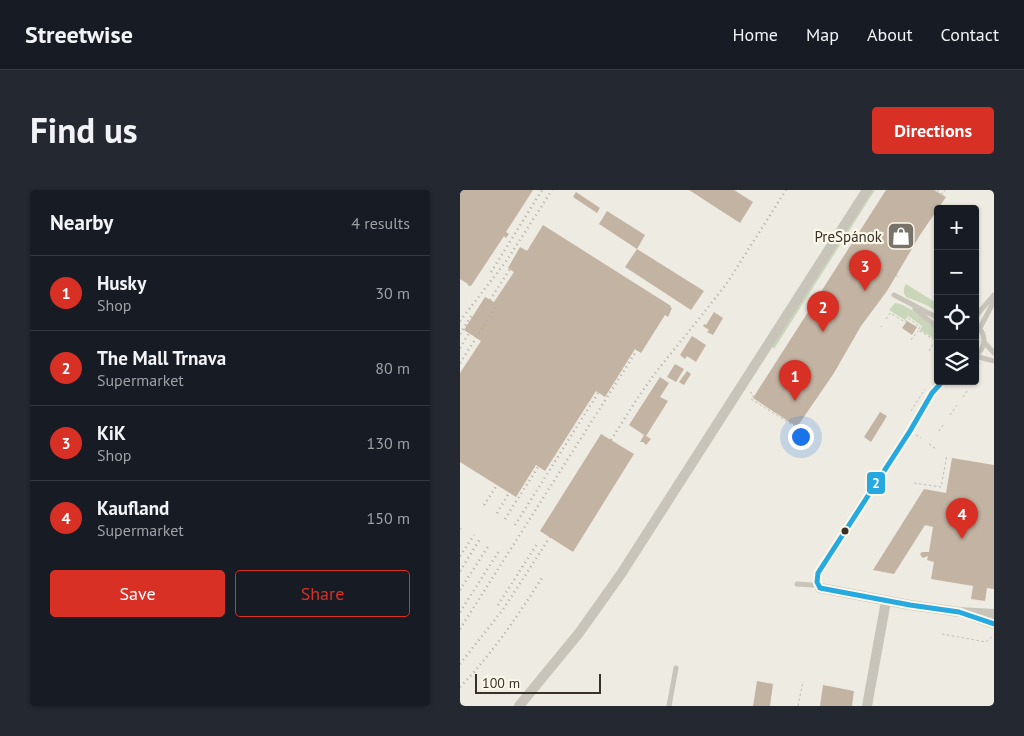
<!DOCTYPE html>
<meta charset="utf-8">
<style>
:root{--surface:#171b24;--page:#242831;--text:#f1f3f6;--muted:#9ea1a6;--line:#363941;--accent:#d93025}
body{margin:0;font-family:"PT Sans",sans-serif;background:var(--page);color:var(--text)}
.controls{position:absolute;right:15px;top:15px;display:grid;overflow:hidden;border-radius:5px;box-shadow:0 1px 4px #0004}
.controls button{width:45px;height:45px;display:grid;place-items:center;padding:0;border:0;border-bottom:1px solid var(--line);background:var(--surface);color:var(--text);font:25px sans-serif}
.scale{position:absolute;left:15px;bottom:12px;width:126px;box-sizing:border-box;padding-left:5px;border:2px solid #393128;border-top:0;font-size:14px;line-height:18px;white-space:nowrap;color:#393128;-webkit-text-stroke:4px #fbf7e9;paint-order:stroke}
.you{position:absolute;left:340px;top:246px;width:18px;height:18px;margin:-12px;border:4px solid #fff;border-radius:50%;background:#1a73e8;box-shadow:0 0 0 8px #1a73e833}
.badge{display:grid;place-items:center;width:32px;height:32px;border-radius:50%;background:var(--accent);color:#fff;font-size:16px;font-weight:700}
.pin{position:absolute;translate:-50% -41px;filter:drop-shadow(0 1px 2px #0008)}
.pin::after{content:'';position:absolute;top:26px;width:18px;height:15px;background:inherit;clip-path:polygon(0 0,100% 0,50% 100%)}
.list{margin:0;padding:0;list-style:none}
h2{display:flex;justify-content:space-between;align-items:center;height:65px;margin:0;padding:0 20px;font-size:21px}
h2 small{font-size:16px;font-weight:400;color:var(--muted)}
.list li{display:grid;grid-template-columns:32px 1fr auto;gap:15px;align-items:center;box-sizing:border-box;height:75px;padding:0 20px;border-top:1px solid var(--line)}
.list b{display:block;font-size:19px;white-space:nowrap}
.list p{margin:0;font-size:16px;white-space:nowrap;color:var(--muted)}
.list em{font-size:16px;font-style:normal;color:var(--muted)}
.actions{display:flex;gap:10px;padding:15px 20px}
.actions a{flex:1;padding:11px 0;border:1px solid var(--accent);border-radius:5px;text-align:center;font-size:18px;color:var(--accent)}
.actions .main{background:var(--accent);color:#fff}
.icon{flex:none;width:28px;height:28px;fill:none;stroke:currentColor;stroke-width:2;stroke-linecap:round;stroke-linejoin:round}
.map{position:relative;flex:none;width:534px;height:516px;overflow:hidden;border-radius:5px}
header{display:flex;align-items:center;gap:30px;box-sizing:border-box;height:70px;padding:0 25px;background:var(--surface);border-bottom:1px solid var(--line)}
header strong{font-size:24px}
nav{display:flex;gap:28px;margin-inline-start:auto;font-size:18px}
.intro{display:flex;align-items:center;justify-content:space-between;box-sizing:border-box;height:120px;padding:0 30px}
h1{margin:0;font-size:35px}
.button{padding:12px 22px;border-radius:5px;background:var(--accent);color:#fff;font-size:18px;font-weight:700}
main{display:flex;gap:30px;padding:0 30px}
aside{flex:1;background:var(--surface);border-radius:5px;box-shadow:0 1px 4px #0004}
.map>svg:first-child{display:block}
.green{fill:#cad6ba}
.building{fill:#c3b3a2}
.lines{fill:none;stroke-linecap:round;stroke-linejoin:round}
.path{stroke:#c0bcb3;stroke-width:1;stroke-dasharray:2.5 2.5;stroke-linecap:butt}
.service{stroke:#c8c4ba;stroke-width:5}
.minor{stroke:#c8c4ba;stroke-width:10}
.rail{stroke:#afaca5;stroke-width:2.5;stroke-dasharray:1 4;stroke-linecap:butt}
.bus-1-casing{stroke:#fbf7e9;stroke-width:9}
.bus-1{stroke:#26a9e1;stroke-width:5}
.bus-dot{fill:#393128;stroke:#fbf7e9;stroke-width:2}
.labels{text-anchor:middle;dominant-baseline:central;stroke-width:4.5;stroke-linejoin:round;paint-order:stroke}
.poi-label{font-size:15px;fill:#393128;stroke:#fbf7e9;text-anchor:end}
.line-badge{stroke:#fbf7e9;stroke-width:2}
.badge-label{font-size:14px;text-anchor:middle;font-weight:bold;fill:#fff}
</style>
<header>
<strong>Streetwise</strong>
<nav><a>Home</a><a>Map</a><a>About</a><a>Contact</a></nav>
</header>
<div class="intro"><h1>Find us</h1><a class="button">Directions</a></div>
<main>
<aside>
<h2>Nearby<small>4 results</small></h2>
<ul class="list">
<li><span class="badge">1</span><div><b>Husky</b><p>Shop</p></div><em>30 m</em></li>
<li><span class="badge">2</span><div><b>The Mall Trnava</b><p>Supermarket</p></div><em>80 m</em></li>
<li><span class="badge">3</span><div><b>KiK</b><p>Shop</p></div><em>130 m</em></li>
<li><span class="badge">4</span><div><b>Kaufland</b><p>Supermarket</p></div><em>150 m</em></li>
</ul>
<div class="actions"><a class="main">Save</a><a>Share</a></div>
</aside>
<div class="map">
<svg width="534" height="516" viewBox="0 0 534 516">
<rect width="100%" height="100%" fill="#eeebe2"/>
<path class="green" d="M412,0H415L314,159L312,156Z
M446,94L478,114V123C468,114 458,112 446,107C443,102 443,99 446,94Z
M435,113C450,115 466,132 478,141V151L460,140L462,136L448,126L445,130L429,120Z"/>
<path class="building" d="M2,0H73L46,42L49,44L46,48L44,46L11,96L7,95L8,94L0,89V4Z
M229,0H274L293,12L280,33Z
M426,0H474L486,7L460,45L427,101L401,136L374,183L337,237L293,208Z
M116,2L140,18L137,23L113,7Z
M147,21L185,45L177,59L244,101L231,120L165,77L177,59L139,34Z
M83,35L211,116L210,117L212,118L208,127L205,125L181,163L175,159L145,207L136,201L85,281L76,275L56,307L0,272V183L21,151L4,140L25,107L34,112L54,82L48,78L60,57L67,61Z
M254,122L263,128L253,145L247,142L249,140L243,136L244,134L246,135Z
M447,131L457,137L452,145L442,138Z
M232,146L246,155L236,172L227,166L225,169L220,165Z
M215,174L224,179L216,192L207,187Z
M227,181L231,184L224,195L219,192Z
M200,187L209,193L200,207L208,211L186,246L191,249L186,255L183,252H180L184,245L169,235Z
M420,222L427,226L411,252L404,247Z
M141,244L174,264L113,362L80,341Z
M492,268L534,275V399L527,398L525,411L511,409L513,396L471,389L474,372L467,370L468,366L463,368L461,366L460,364L462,362H469L473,337L465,335L434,384L413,380L464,299L486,303Z
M297,491L313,494L310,516H293Z
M363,495L394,501L392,516H360Z"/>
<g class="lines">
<path class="path" d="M477,0L483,4L485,0
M432,83L440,88
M426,129L430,123L445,132L448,128L460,137L458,140L478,152
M421,137L422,136
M451,150L458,141
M469,161L475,151
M474,185L478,179
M290,202L294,205L291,209L334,236
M503,207L507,201
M451,221L465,199
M490,225L497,215
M479,241L484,234
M456,245L461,248
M469,254L476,259
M454,293L481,297L487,265
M482,444L526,452L534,445
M338,516L343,491"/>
<path class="service" d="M434,105L478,128
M455,119L478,138
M515,127L534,105
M515,135C527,143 527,157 515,166
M520,138L534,111
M524,152L534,163
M515,166L534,171
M337,394L352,395L358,394
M360,398L357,392L358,383L450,241L478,191
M209,516L216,478"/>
<path class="minor" d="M360,398L450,415L499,422L534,424
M512,426L534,434
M59,516L119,443L161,384L407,0
M407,516L426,411"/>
<path class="rail" d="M31,82L82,0
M30,110L50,79
M0,131L47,70L92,0
M0,144L12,125
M0,158L9,143
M0,173L36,117
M151,250L177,209L196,182L246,120L267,93L326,0
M24,315L37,295
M37,323L49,303
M45,329L78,277
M55,335L138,203
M0,339L1,337
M0,366L14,345
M0,381L20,349
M0,400L29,355
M38,415L77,354
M0,422L39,361
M0,439L177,160
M0,474L44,418L90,347
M0,497C32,464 57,427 82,388"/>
<g class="bus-1-casing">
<path id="bus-1" d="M360,398L357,392L358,383L450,241L472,203L483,191
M360,398L450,415L499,422L534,434"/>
</g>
<use href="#bus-1" class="bus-1"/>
</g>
<defs>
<g id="shop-square" transform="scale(1.4375)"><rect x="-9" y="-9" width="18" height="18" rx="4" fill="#787269" stroke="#fbf7e9"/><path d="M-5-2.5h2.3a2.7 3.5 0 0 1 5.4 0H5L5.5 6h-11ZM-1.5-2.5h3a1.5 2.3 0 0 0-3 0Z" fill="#fff"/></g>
</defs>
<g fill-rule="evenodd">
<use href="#shop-square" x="441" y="46"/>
</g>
<circle class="bus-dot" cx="385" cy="341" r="4.5"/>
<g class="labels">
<g class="poi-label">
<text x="422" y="46">PreSpánok</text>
</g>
</g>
<rect class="line-badge" x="406" y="281" width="20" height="24" rx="5" fill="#26a9e1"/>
<g class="badge-label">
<text x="416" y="298">2</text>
</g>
</svg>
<div class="controls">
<button>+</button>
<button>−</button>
<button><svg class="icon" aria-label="locate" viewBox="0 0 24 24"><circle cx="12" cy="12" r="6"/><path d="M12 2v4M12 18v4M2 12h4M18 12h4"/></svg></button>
<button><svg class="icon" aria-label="layers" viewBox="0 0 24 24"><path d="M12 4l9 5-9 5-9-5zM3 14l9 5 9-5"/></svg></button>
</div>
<div class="scale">100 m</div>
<div class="you"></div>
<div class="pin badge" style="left:335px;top:211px">1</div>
<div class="pin badge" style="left:363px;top:142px">2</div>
<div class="pin badge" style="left:405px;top:101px">3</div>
<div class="pin badge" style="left:502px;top:349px">4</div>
</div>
</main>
